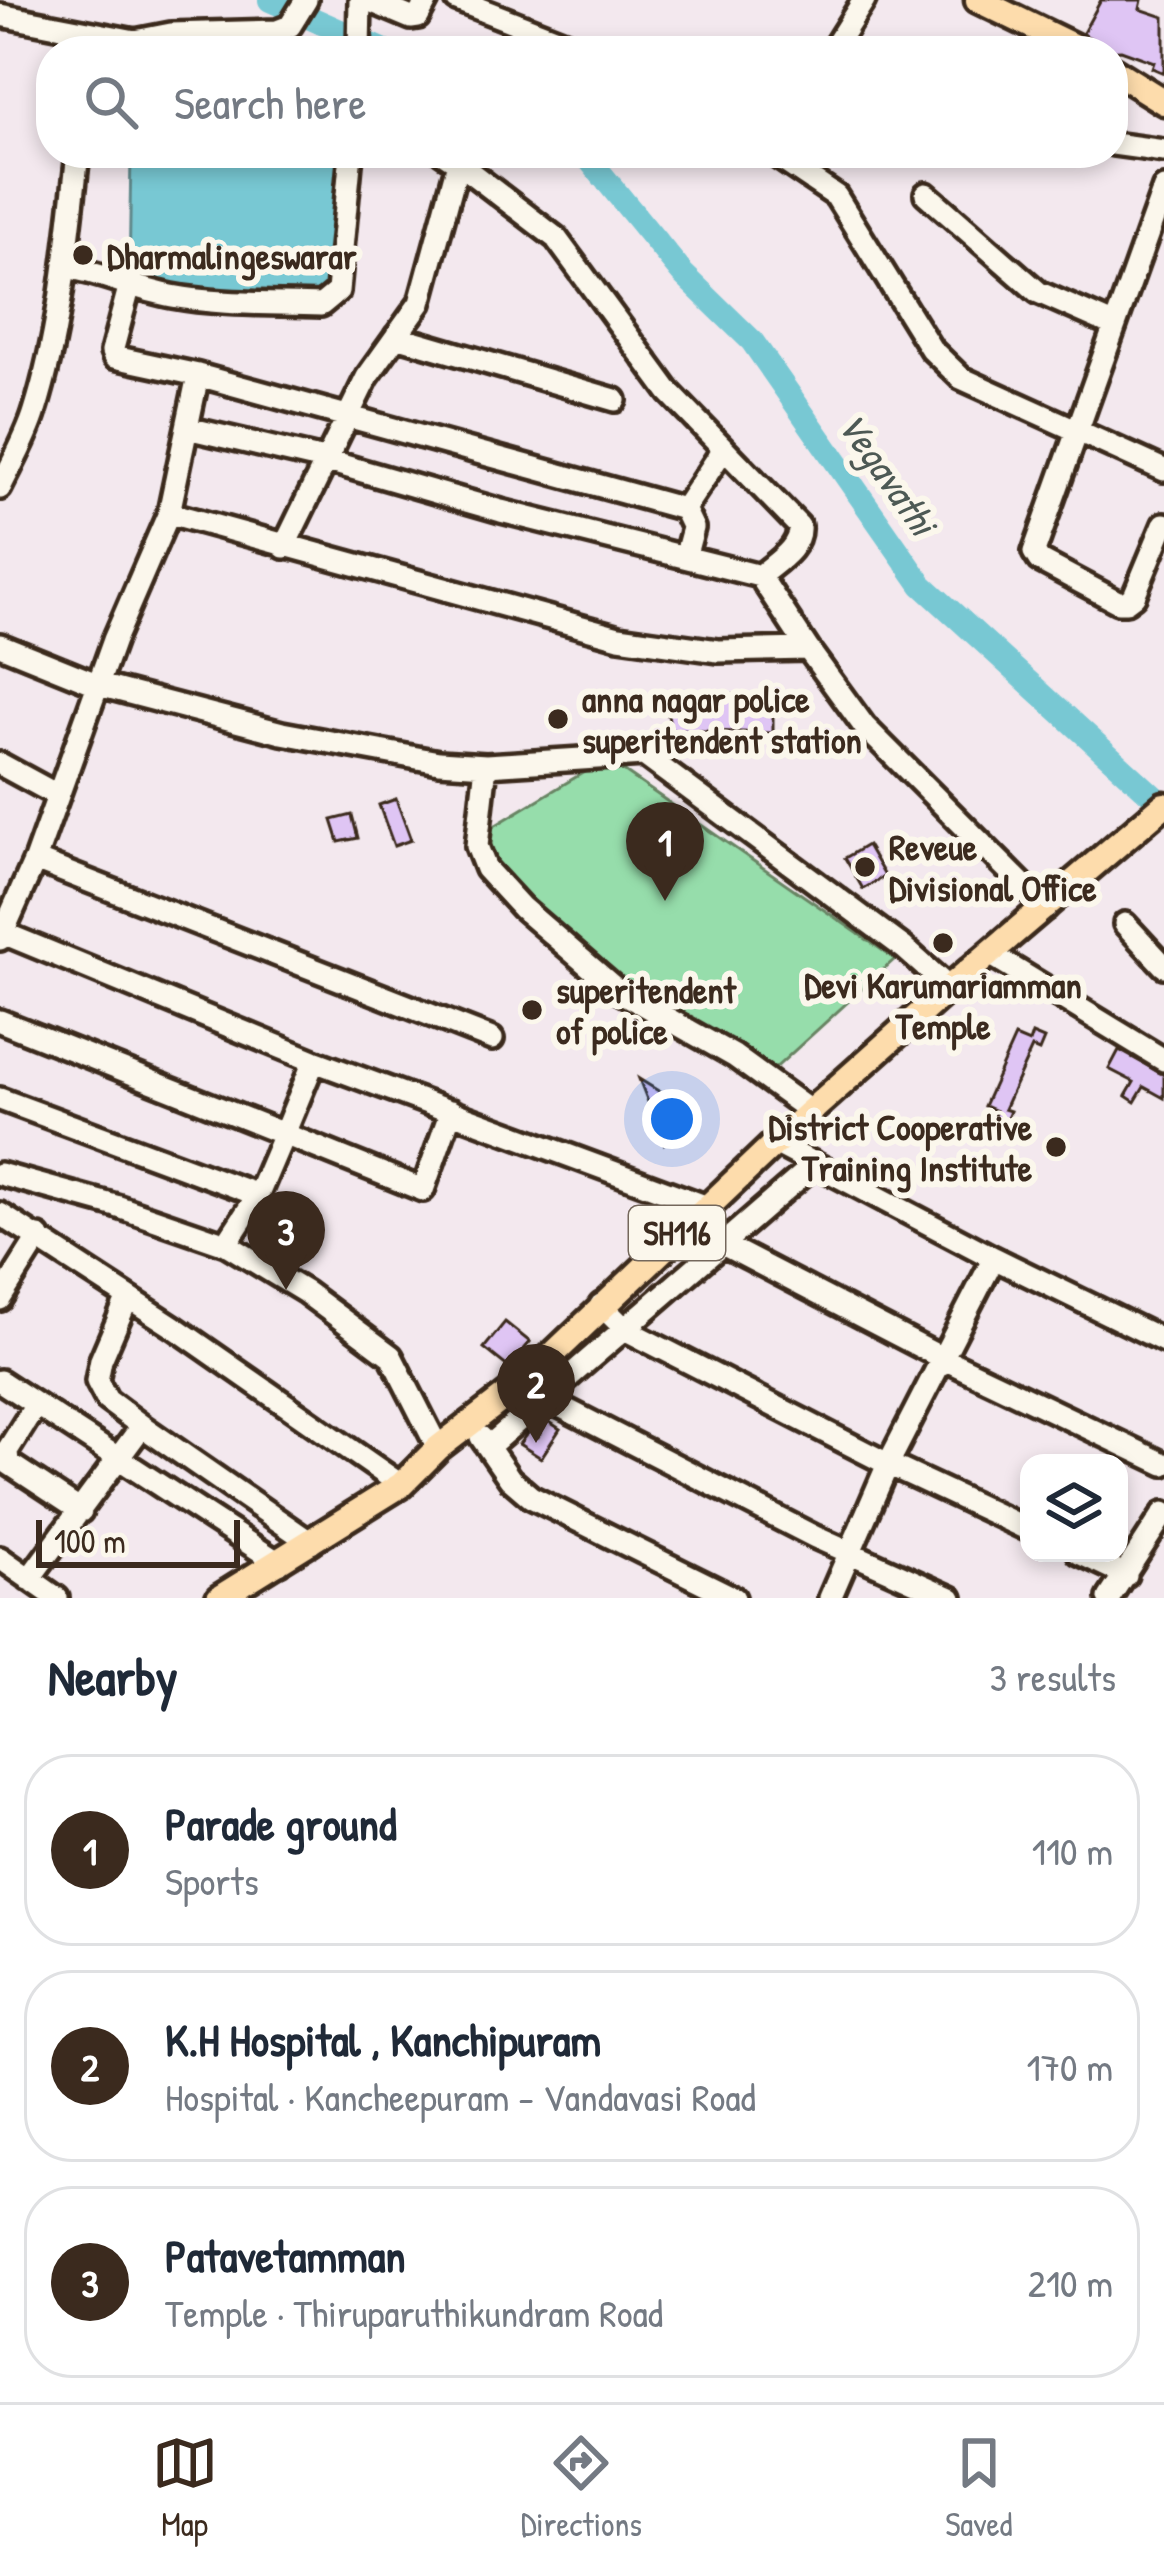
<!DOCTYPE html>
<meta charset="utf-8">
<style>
:root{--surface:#fff;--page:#f6f6f7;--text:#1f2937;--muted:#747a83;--line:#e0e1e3;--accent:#3b2a1e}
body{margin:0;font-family:"Patrick Hand",sans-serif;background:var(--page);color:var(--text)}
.controls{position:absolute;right:36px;bottom:36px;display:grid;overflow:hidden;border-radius:24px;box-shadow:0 6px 18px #0003}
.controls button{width:108px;height:108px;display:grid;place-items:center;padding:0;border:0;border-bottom:3px solid var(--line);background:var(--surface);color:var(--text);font:60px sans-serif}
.scale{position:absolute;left:36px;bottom:30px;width:204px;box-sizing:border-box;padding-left:12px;border:6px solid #3b2a1e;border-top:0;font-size:33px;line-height:42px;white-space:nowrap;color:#3b2a1e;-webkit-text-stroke:9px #fbf7ec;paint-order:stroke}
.you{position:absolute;left:672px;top:1119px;width:42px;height:42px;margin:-30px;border:9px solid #fff;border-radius:50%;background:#1a73e8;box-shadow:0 0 0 18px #1a73e833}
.badge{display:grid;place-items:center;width:78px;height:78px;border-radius:50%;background:var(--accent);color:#fff;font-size:39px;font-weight:700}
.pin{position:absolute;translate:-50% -99px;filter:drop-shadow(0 3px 6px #0008)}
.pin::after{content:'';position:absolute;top:63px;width:42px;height:36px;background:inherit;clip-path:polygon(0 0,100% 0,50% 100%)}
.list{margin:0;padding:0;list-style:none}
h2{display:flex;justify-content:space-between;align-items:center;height:156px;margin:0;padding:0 48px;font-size:51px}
h2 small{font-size:39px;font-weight:400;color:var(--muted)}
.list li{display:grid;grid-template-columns:78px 1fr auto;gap:36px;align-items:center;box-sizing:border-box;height:192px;margin:0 24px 24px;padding:0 24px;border:3px solid var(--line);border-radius:48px}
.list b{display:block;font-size:45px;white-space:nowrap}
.list p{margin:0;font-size:39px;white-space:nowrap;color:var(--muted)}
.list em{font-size:39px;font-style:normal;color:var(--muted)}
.icon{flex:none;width:66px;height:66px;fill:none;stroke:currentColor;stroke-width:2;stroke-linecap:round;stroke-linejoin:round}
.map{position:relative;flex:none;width:1164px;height:1598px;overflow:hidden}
.search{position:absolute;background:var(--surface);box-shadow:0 6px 18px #0003;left:36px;right:36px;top:36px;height:132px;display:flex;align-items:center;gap:30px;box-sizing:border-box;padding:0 42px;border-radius:48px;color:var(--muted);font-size:45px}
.sheet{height:804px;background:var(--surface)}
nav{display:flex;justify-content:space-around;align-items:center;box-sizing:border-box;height:168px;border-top:3px solid var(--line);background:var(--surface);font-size:33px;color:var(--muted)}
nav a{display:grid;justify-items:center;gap:6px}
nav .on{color:var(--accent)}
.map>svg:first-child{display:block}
.green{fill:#96ddab;stroke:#688464;stroke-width:3}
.water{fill:#78c8d3;stroke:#60898b;stroke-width:3}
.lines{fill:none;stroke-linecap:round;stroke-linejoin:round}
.river{stroke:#78c8d3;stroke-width:24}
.building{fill:#dfc5f4;stroke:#3b2a1e;stroke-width:3}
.minor-casing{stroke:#3b2a1e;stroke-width:30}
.major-casing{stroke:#3b2a1e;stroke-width:33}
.minor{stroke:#fbf7ec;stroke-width:21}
.major{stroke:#fddcac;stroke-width:24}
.poi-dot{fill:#3b2a1e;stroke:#fbf7ec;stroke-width:4.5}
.labels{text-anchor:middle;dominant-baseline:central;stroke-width:12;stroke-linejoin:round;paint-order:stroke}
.shield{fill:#fbf7ec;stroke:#75685c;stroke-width:3}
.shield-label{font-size:33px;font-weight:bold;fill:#3b2a1e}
.poi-label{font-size:36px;font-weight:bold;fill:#3b2a1e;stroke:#fbf7ec;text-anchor:start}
.water-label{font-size:39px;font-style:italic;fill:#4d5954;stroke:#fbf7ec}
</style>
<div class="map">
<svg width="1164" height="1598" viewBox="0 0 1164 1598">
<rect width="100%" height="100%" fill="#f3e8ee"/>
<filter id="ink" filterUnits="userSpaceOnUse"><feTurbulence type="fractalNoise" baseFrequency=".00833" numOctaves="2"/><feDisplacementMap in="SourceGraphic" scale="24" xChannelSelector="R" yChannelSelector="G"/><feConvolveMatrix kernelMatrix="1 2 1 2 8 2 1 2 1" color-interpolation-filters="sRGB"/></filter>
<g filter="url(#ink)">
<path class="green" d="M606,759L895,959L771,1072L684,1043L603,991L466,843Z"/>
<path class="water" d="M131,153H340L325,297L129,283Z"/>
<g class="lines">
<path class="river" d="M270,0L385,51
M584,153L682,273L752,341L922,585L1164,806"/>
</g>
<path class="building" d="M1101,0H1142L1140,9L1164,17V73L1152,68L1154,62L1121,50L1103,51L1083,33Z
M664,695H773V733L671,730Z
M396,799L411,840L394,846L379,805Z
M352,815L358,838L339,842L332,820Z
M867,845L885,876L863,889L845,858Z
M1032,1034L1044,1039L1039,1051L1032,1048L1004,1109L1010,1111L1005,1123L993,1118L996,1111L984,1106L1015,1037L1029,1043Z
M1119,1050L1164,1075V1098L1144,1087L1135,1102L1126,1096L1134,1082L1109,1069Z
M639,1079L686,1108L664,1143Z
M505,1322L530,1342L509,1368L484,1348Z
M548,1421L560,1429L541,1458L519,1444L529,1431L538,1437Z"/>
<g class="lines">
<g class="minor-casing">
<path id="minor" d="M368,0L411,18L418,17L427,0
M457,0L587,51
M0,15L135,41
M126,51L135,41L171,34L277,31L290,26L306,0
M359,51L360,0
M832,51L864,0
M1113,144L1164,151
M772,153L836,196L931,349L961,378L1164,470
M458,163L556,238L669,392L799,526C801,548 776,562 760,576
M1164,188L1034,552L1039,560L1118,602H1126L1134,596L1164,524
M926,194L1038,292L1113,325
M65,267C103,273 134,289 172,296C220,305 272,303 321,305L338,291L351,153
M396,336L615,400
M198,375L684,509L693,528L686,554
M187,428L324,460L501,511L760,576L808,649
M0,488C12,463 27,438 35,411C61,328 68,239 78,153
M684,509L723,450
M169,513L619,637L718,651L808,649L864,726L1046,908
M284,547L367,377L420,303L458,163L443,153
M0,645L99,685L282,733L439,762L486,765L644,755L904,948L949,988
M0,764L57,795
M486,765L477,846L486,869L522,908L617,990L734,1056L810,1111
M35,860L492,1039
M1125,924L1164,966
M3,933L314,1061L705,1206
M0,939L35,860L114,640L169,513L198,375L114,357L112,352L129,288
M990,954L1164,1060
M0,1021L284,1134L314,1061
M0,1099L258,1195
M775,1143L994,1258L1164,1341
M0,1174L116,1206L226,1244L305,1292L391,1356L438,1448
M0,1214L174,1327L401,1485
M226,1244L258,1195L284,1134L423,1190L451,1111
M724,1245L942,1358L1164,1464
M0,1299L39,1237
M601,1305L626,1330L888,1464L1029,1530
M0,1381L279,1563
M546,1399L815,1537L951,1598
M36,1405L7,1451L8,1463L81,1511
M142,1426L311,1543
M481,1437L510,1479L531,1497L734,1598
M488,1447L815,1164
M1079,1553L1126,1575
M0,1558L57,1598
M29,1579L142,1426L107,1400L97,1381L101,1360L128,1297
M830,1598L888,1464L994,1258
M1109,1598L1164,1513"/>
</g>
<g class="major-casing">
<path id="major" d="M978,0L1083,51
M1113,70L1164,102
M219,1598L401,1485L438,1448L524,1382L775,1143L949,988L1164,805"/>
</g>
<use href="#minor" class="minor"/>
<use href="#major" class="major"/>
</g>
</g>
<g class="poi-dot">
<circle cx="83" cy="255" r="12"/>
<circle cx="558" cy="719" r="12"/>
<circle cx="865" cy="867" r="12"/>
<circle cx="943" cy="943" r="12"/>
<circle cx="532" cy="1010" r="12"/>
<circle cx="1056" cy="1147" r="12"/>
</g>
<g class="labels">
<rect class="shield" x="629" y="1206" width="96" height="54" rx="9"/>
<g class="shield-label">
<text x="677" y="1233">SH116</text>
</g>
<g class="poi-label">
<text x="107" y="255">Dharmalingeswarar</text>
<text x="582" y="698">anna nagar police<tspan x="582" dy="41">superitendent station</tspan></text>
<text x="889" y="846">Reveue<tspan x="889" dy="41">Divisional Office</tspan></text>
<text x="943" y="984" text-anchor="middle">Devi Karumariamman<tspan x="943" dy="41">Temple</tspan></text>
<text x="556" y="989">superitendent<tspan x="556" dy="41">of police</tspan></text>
<text x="1032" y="1126" text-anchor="end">District Cooperative<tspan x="1032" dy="41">Training Institute</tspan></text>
</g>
<g class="water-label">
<text transform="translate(888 473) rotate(55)">Vegavathi</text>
</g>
</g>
</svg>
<div class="controls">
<button><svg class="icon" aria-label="layers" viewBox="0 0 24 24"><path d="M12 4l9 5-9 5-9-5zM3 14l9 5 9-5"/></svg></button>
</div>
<div class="scale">100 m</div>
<div class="you"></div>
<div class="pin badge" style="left:665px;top:901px">1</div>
<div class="pin badge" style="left:536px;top:1443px">2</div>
<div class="pin badge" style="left:286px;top:1290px">3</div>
<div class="search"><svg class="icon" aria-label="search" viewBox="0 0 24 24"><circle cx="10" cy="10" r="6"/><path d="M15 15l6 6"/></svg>Search here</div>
</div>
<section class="sheet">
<h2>Nearby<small>3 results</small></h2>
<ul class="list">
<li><span class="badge">1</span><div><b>Parade ground</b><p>Sports</p></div><em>110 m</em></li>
<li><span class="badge">2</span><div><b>K.H Hospital , Kanchipuram</b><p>Hospital · Kancheepuram - Vandavasi Road</p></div><em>170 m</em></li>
<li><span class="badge">3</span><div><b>Patavetamman</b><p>Temple · Thiruparuthikundram Road</p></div><em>210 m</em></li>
</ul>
</section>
<nav>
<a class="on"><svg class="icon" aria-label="map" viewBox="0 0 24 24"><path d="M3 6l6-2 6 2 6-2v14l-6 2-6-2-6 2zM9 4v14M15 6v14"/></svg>Map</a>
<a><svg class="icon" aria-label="directions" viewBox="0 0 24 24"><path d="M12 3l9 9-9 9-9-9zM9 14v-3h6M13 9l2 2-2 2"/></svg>Directions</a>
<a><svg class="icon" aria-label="saved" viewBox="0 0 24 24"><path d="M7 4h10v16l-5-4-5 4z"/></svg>Saved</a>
</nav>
